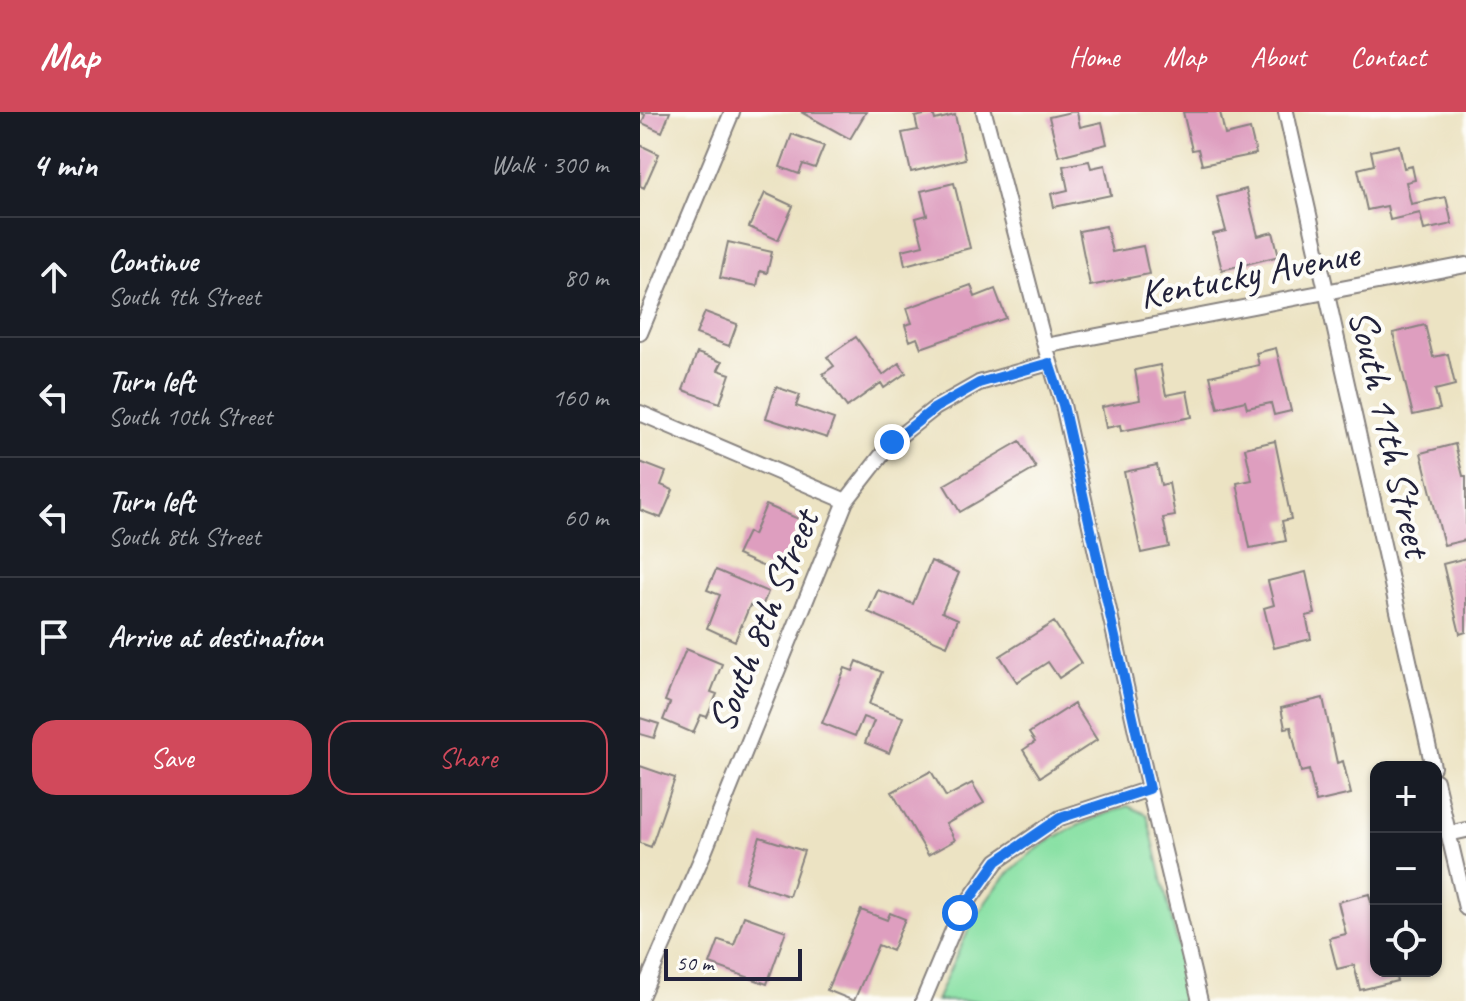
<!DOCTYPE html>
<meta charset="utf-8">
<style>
:root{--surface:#171b24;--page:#20242c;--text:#f1f3f6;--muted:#9ea1a6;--line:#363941;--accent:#d1495b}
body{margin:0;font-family:Caveat,sans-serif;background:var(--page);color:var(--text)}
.controls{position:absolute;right:24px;bottom:24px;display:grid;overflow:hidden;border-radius:16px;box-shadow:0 2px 6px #0004}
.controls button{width:72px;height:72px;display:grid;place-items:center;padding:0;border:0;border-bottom:2px solid var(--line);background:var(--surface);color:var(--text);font:40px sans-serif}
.scale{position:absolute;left:24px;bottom:20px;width:138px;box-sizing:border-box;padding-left:8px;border:4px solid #22223b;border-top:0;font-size:22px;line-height:28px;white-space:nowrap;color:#22223b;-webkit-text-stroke:6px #fdfcf7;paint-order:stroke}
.stop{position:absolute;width:24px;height:24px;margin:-18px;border:6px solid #1a73e8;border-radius:50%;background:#fff}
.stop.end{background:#1a73e8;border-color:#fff;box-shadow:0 2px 8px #0008}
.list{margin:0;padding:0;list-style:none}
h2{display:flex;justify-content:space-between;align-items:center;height:104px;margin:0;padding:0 32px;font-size:34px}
h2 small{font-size:26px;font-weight:400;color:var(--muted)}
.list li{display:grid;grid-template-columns:52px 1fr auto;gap:24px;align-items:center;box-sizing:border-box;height:120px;padding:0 32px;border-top:2px solid var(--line)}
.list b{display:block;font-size:30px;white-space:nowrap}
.list p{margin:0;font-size:26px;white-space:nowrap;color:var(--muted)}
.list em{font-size:26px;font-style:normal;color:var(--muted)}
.actions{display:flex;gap:16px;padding:24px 32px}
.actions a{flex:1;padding:18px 0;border:2px solid var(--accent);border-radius:24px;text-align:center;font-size:28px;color:var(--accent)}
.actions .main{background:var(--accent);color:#fff}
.icon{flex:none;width:44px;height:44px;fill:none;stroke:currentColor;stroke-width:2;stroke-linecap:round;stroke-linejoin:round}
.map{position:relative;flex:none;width:826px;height:889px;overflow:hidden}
header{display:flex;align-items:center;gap:48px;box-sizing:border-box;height:112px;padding:0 40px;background:var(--accent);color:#fff}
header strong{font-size:38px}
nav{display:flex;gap:44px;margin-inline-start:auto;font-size:28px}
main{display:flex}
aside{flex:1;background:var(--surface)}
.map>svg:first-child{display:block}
.green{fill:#8ae1a5;stroke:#568270;stroke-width:2}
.building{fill:#de9ebf}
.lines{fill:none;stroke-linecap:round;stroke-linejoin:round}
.minor-casing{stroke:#87827f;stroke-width:18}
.minor{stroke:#fff;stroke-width:14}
.route{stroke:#1a73e8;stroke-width:10}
.labels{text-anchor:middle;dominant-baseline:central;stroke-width:8;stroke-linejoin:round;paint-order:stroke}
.street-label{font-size:40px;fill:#22223b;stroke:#fdfcf7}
</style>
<header>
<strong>Map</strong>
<nav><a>Home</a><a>Map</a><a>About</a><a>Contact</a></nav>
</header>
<main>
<aside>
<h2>4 min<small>Walk · 300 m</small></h2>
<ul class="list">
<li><svg class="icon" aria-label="ahead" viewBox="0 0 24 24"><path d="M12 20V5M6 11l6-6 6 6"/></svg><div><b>Continue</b><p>South 9th Street</p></div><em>80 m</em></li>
<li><svg class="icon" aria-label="left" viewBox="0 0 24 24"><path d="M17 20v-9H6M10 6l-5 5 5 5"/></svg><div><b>Turn left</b><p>South 10th Street</p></div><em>160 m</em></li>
<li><svg class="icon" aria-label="left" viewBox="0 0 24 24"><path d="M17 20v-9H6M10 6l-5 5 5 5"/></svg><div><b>Turn left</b><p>South 8th Street</p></div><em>60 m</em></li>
<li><svg class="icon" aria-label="arrive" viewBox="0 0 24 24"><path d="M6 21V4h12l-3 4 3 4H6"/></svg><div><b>Arrive at destination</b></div></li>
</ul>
<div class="actions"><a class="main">Save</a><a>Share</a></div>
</aside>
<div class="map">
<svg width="826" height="889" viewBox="0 0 826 889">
<rect width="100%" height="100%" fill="#fdfcf7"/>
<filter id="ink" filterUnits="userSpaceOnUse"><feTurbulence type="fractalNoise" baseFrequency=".0125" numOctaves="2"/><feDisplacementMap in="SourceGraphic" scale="16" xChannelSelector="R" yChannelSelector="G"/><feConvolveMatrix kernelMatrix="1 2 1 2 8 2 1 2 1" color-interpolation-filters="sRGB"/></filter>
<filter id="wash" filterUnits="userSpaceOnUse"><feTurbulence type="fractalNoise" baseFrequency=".006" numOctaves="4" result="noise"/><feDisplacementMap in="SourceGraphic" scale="32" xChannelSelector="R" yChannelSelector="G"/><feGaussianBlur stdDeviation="1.8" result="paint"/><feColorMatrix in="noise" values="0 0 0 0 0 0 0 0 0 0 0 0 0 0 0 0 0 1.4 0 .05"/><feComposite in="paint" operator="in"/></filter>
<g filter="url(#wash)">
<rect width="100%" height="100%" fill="#ece3c3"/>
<path class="green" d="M488,694L507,703L551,889H296C344,778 369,734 488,694Z"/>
<g id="blocks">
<path class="building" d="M0,0H30L22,20L2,11L5,3Z
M161,0H226L210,27Z
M431,0H437L440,15L462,10L467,32L419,44L409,5Z
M543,0H580L585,23L610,17L616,42L562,53L558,37L552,38Z
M293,1L295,8L315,3L325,47L271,60L262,21L278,18L275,5Z
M152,22L184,34L175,56L163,52L159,62L140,55Z
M0,33L19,42L4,76L0,74Z
M759,33L764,56L772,54L775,68L766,70L771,92L806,85L812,112L784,118L780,101L750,108L747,94L727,98L718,57L734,53L731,39Z
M449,49L451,56L465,53L471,83L414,95L411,82L428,78L423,54Z
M314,71L330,136L265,153L262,138L283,133L276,106L287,103L281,79Z
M606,77L618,124L633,120L639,144L582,158L573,122L586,119L577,85Z
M125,81L153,94L138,128L109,115Z
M466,114L472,140L503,134L509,162L450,174L439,119Z
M88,130L132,140L127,161L120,159L117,174L80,166Z
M331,173L335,185L355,177L366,206L281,236L277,226L270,229L265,213L272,211L267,196Z
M65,200L97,212L89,234L56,222Z
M785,213L793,245L808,242L815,273L795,278L800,297L773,303L753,221Z
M216,225L243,263L259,251L266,261L244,276L241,271L207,295L183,262L194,254L187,245Z
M636,236L651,299L634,303L631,291L607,296L605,289L578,296L570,264L619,253L616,241Z
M57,241L82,250L78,258L90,262L80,291L43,278Z
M520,253L526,283L547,279L552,305L481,319L480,313L466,316L462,295L500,288L495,258Z
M136,275L160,283L156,294L194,307L187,326L126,306Z
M380,329L396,356L320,400L304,373Z
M635,329L651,407L642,409L646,429L610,436L597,371L612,368L605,336Z
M815,332L823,364H826V428L804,433L781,341Z
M0,350L26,360L21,373L33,378L21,406L0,398Z
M517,353L521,373L529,371L535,404L523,406L529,435L501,441L484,360Z
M126,393L161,408L138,461L97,443L108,420L113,423Z
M826,446V520L820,522L803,452Z
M291,449L319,461L302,500L318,507L307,534L228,500L238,478L273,492Z
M76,458L128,480L121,497L110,493L95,529L67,516L80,483L67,478Z
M666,460L675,502L666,504L671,527L634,536L624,496L634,493L628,469Z
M414,510L441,551L419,566L408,550L377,570L360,544Z
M46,537L82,552L71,580L77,582L67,605L61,603L53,621L23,608L30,591L25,589Z
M217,549L242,560L229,592L263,605L249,641L225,631L234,609L223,605L215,624L182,611L205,556L213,559Z
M683,586L697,651L703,649L711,682L676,690L669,658L661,660L651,615L645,616L641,596Z
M434,592L457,628L400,665L383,638L395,630L389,621Z
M0,606L19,612L14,626L0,622Z
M0,654L35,666L11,735L0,731Z
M291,659L306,685L332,671L344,691L306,712L315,728L288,743L252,680Z
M120,725L164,739L149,784L105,770Z
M729,782L736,810V859H754L757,869L720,878L714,853L697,857L689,826L706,822L698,790Z
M221,798L247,808L250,801L265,807L252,839L238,833L214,889L187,878Z
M104,804L146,819L127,872L70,852L79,828L94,833Z"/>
</g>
</g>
<g filter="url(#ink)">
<use href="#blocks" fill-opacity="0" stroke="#87827f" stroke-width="2"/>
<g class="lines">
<g class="minor-casing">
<path id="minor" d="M344,0L405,234L423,293L509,677L560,889
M646,0L793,655
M0,221L92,0
M405,234L826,153
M0,301L206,389
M796,669L826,796
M808,722L826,718
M0,887L65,738L206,389L252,330L295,296L339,271L409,251
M283,889L320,801L357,749L420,706L509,677"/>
</g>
<use href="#minor" class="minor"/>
</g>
</g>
<g class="lines" filter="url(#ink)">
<path class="route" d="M252,330L295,296L339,271L409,251L423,293L509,677L420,706L357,749L320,801"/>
</g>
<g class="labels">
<g class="street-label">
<text transform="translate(609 162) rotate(-11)">Kentucky Avenue</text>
<text transform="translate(750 321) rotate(77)">South 11th Street</text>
<text transform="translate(123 509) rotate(-68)">South 8th Street</text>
</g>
</g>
</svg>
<div class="controls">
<button>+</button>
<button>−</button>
<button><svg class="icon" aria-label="locate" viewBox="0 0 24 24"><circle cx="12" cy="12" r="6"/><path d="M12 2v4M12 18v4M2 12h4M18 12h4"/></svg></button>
</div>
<div class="scale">50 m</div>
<div class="stop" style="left:320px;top:801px"></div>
<div class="stop end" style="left:252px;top:330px"></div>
</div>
</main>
